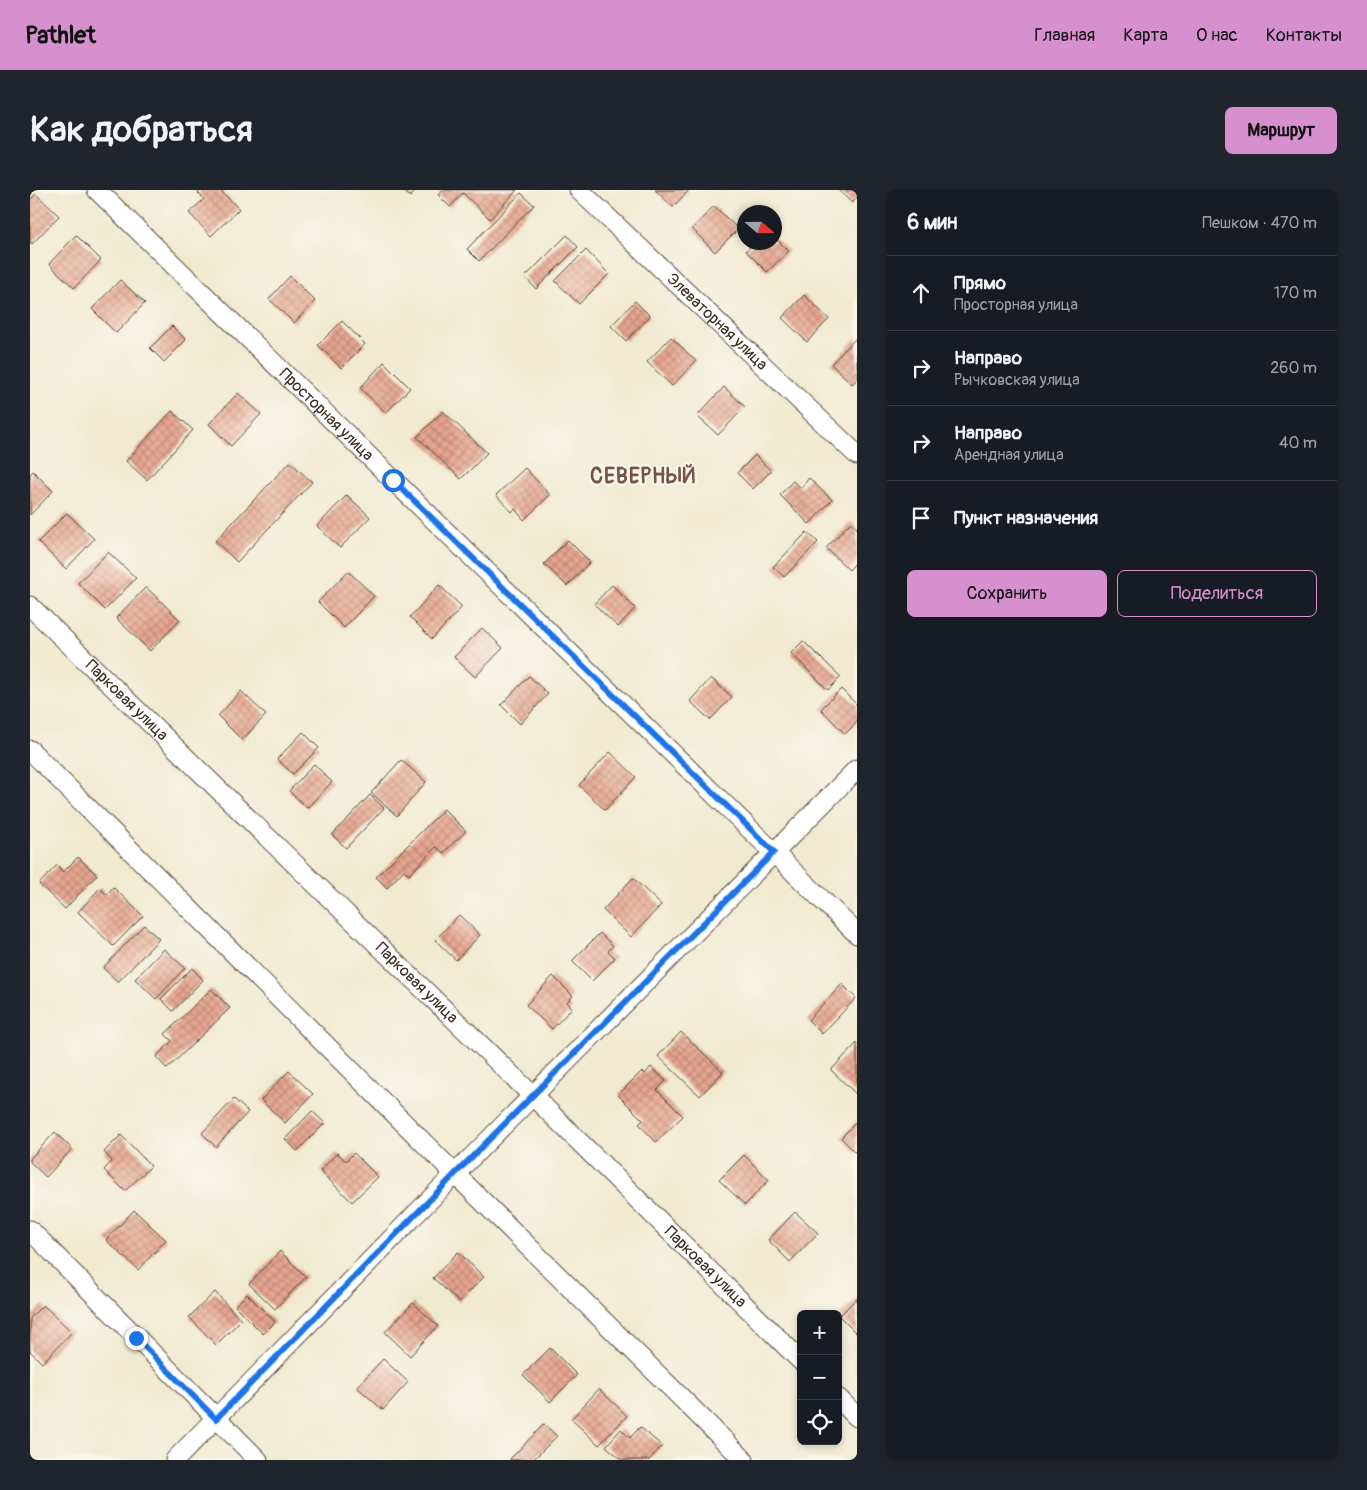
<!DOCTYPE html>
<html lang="ru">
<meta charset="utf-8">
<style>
:root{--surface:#171b24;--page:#20242c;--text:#f1f3f6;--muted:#9ea1a6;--line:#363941;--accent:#d690ce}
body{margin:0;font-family:Pangolin,sans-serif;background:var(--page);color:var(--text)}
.controls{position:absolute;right:15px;bottom:15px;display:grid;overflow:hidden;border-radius:8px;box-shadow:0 2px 8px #0003}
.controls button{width:45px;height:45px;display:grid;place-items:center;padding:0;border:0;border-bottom:1px solid var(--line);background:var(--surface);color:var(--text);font:25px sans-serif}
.compass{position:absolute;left:707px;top:15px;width:45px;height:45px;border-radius:50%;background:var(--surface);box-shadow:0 2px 8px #0003;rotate:110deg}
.stop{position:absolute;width:15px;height:15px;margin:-11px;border:4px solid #1a73e8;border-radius:50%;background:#fff}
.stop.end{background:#1a73e8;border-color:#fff;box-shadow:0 1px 5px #0008}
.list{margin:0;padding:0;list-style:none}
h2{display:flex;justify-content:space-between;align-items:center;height:65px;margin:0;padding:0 20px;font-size:21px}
h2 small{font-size:16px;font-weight:400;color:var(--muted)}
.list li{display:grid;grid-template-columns:32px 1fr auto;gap:15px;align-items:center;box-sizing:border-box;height:75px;padding:0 20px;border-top:1px solid var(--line)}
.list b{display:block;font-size:19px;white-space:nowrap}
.list p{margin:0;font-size:16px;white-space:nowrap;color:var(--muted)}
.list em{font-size:16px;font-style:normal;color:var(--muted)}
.actions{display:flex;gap:10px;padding:15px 20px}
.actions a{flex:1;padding:11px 0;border:1px solid var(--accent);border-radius:8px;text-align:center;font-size:18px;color:var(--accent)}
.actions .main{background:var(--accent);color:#111}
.icon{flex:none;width:28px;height:28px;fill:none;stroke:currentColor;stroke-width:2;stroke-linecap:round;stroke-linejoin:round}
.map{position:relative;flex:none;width:827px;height:1270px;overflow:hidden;border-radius:8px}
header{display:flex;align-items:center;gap:30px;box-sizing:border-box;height:70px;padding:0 25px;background:var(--accent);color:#111}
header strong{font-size:24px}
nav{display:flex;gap:28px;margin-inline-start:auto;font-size:18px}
.intro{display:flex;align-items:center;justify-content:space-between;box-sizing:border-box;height:120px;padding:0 30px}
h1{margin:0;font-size:35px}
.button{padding:12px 22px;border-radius:8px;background:var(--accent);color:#111;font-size:18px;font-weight:700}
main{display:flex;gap:30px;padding:0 30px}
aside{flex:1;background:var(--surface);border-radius:8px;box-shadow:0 2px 8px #0003}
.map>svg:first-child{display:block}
.building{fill:url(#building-cross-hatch)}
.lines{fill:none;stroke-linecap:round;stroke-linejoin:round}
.street-casing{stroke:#564739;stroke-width:21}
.street{stroke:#fff;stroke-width:19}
.route{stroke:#1a73e8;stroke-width:6}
.labels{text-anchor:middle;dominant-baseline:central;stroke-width:4;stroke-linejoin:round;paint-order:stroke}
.street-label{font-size:16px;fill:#3b2a1e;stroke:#fbf7ec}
.district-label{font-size:21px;font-weight:bold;letter-spacing:1px;fill:#775546;stroke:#fbf7ec}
</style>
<header>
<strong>Pathlet</strong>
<nav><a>Главная</a><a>Карта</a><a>О нас</a><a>Контакты</a></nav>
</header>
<div class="intro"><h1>Как добраться</h1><a class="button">Маршрут</a></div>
<main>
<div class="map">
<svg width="827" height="1270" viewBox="0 0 827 1270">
<defs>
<pattern id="building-cross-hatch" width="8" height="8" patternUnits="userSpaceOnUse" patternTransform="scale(1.25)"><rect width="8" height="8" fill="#e7a690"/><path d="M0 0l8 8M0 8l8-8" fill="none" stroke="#bc8775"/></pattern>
</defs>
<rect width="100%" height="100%" fill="#fbf7ec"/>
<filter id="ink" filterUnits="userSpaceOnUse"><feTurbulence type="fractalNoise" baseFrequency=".02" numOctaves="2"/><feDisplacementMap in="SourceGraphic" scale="10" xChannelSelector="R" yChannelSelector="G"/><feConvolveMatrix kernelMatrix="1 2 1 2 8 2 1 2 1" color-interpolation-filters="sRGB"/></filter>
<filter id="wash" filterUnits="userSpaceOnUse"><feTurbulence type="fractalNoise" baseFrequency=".0096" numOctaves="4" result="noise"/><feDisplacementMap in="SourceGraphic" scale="20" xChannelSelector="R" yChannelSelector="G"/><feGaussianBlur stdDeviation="1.12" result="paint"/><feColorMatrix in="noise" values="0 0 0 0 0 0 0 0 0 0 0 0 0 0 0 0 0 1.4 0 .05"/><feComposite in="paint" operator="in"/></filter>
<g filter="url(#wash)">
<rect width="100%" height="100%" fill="#f0ead1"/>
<g id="blocks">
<path class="building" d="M171,0H190L209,19L181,46L159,23L174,9L168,3Z
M373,0H387L380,7Z
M413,0H487L460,29L433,3L420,17L408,5Z
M625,0H659L643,17Z
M808,0H827V8L822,13Z
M491,3L504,15L449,71L437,59Z
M6,4L29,26L2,54L0,52V10Z
M684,16L708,39L685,62L662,39Z
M46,45L71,70L44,98L19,74Z
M537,45L548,57L506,99L495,87Z
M744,47L759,61L737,82L716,61L725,52H744Z
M556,60L579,84L549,114L525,91Z
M260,86L285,111L264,133L239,109Z
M90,90L115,113L86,143L62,119Z
M774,105L799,129L777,152L752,128Z
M605,111L620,126L596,151L581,136Z
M312,131L335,154L311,178L288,155Z
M142,136L156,150L134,172L120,158Z
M641,147L666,171L642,196L617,172Z
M827,147V189L822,194L801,174Z
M354,172L380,198L356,223L330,198Z
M694,197L715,217L688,245L667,226Z
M208,203L231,224L201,256L179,234Z
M142,221L163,240L117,290L96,271Z
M413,221L457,263L431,289L387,247Z
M725,265L741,281L723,299L707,283Z
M260,272L282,292L207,372L185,351Z
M495,278L520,305L494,330L485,319L482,322L466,305Z
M3,281L23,301L0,325V284Z
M779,288L802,310L779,334L750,305L763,291L771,298Z
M317,305L340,327L310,358L287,336Z
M37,323L64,349L36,379L8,352Z
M821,332L827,338V371L819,380L796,358Z
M777,342L788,352L754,387L743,377Z
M538,350L560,372L537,396L514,374Z
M78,362L106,388L75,420L48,393Z
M318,381L344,406L314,438L288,412Z
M409,395L432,417L402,449L380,427Z
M582,395L605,418L588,437L564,414Z
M116,397L150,430L120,461L86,428Z
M452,438L473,458L445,487L424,467Z
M773,451L811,487L798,500L761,463Z
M499,486L518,504L490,534L471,515Z
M681,488L702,507L680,530L660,511Z
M811,499L827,515V532L815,544L791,519Z
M211,501L236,525L212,550L188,526Z
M273,542L289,558L263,584L247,569Z
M580,562L606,587L575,620L549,595Z
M371,570L396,592L367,626L341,603Z
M284,574L302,592L277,618L259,601Z
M340,605L354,618L316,658L302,645Z
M414,619L436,641L413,663L406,657L379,685L374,680L357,698L346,687Z
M48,667L67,685L35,719L9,694L27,675L33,682Z
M603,688L631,715L601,747L573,720Z
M83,697L113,726L83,756L48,722L70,698L77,705Z
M429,725L450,745L426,770L405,750Z
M114,735L129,749L88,792L73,778Z
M570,743L583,756L578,761L585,768L562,791L542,771Z
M134,759L155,778L126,809L105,789Z
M162,778L173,790L143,821L131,809Z
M523,786L543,806L537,812L542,818L522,839L496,815Z
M812,794L826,808L792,844L778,830Z
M181,799L200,818L137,879L126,867L142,851L135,844Z
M651,842L693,882L670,906L628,866Z
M827,853V905L801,880Z
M621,877L636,891L627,900L653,926L626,952L609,934L613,930L588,905L612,881L615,884Z
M259,881L283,904L255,933L231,910Z
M204,909L218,922L186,957L172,943Z
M282,921L295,933L267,961L255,949Z
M827,931V964L811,948Z
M25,942L42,959L16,987L0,972V969Z
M91,945L121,976L95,1001L74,980L82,971L74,962Z
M307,963L316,971L324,963L348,987L322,1012L290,981Z
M714,965L739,990L715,1015L689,990Z
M104,1020L136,1050L108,1080L76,1050Z
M765,1022L788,1043L760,1072L738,1050Z
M250,1061L276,1087L245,1119L219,1094Z
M428,1062L454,1087L429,1112L403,1088Z
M185,1102L211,1130L186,1155L159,1127Z
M217,1104L245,1132L233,1144L205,1116Z
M827,1108V1144L809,1126Z
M383,1113L408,1136L380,1166L355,1142Z
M13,1115L42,1142L12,1173L0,1161V1128Z
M520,1158L547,1185L520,1212L493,1185Z
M353,1169L378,1192L353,1220L327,1197Z
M569,1199L597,1226L569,1255L541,1229Z
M514,1234L527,1246L503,1270H481L480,1269Z
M610,1237L632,1256L619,1270H592L576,1256L591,1239L600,1248Z"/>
</g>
</g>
<g filter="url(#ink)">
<use href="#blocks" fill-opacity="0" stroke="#564739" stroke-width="1"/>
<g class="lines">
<g class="street-casing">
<g id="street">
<path id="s1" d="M67,0L827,744"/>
<path id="s2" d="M549,0L827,265"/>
<path id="s3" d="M0,416L503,906L771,1171"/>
<path d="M0,560L425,984L714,1270"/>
<path d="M0,1040L228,1270"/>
<path d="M808,1208L827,1227"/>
<path d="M145,1270L425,984L827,579"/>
</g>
</g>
<use href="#street" class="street"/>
</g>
</g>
<g class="lines" filter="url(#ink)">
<path class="route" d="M106,1148L186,1229L425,984L744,662L363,290"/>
</g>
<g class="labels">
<g class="street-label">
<text stroke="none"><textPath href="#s2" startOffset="191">Элеваторная улица</textPath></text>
<text stroke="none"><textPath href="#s1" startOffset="321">Просторная улица</textPath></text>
<text stroke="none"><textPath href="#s3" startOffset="135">Парковая улица</textPath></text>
<text stroke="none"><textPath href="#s3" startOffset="540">Парковая улица</textPath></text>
<text stroke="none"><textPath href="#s3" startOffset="945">Парковая улица</textPath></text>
</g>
<g class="district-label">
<text x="613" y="286">СЕВЕРНЫЙ</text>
</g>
</g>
</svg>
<div class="controls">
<button>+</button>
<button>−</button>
<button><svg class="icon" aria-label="locate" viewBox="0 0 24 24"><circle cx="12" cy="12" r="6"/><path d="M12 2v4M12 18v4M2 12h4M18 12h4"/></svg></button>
</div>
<svg class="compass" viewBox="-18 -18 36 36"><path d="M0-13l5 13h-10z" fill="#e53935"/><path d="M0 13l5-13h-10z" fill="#9ea1a6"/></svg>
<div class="stop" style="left:363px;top:290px"></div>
<div class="stop end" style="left:106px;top:1148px"></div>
</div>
<aside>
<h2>6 мин<small>Пешком · 470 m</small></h2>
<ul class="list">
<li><svg class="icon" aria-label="ahead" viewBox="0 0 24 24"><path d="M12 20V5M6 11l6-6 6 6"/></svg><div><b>Прямо</b><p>Просторная улица</p></div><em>170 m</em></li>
<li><svg class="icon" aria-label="right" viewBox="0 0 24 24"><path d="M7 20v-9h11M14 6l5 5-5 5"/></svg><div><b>Направо</b><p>Рычковская улица</p></div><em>260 m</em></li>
<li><svg class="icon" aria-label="right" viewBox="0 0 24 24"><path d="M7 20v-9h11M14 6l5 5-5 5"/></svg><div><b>Направо</b><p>Арендная улица</p></div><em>40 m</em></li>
<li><svg class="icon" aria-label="arrive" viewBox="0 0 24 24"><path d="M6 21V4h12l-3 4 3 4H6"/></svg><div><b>Пункт назначения</b></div></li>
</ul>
<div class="actions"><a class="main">Сохранить</a><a>Поделиться</a></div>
</aside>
</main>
